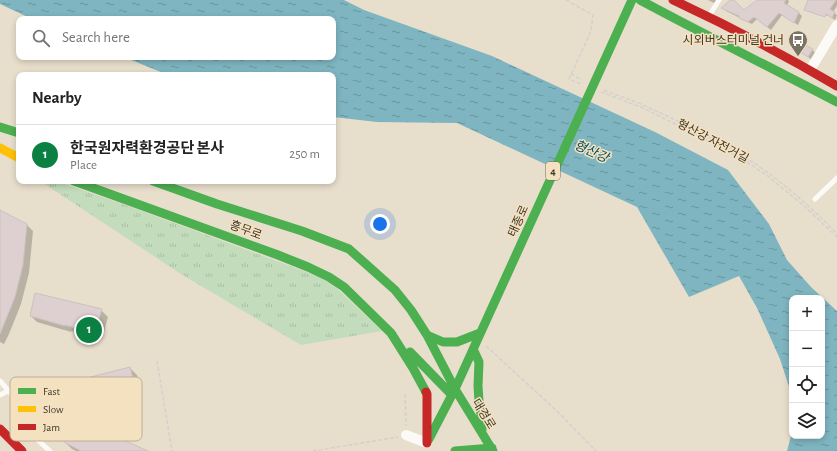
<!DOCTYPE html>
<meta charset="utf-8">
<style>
:root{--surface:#fff;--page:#f2f2f2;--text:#222;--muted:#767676;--line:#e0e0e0;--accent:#0b8043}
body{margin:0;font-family:"Alegreya Sans","Noto Sans KR",sans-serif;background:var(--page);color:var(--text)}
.controls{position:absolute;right:12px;bottom:12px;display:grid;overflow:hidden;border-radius:8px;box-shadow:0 2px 6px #0003}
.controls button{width:36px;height:36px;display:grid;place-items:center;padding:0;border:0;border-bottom:1px solid var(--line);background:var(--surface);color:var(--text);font:20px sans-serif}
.you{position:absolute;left:380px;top:224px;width:14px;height:14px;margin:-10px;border:3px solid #fff;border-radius:50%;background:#1a73e8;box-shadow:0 0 0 6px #1a73e833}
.badge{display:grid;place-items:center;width:26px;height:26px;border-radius:50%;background:var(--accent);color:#fff;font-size:13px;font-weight:700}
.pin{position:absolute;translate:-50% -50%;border:2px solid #fff;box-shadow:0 1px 4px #0006}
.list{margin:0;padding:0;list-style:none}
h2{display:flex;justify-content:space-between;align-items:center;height:52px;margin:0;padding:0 16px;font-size:17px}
h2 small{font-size:13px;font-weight:400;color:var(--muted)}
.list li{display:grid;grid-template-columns:26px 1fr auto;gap:12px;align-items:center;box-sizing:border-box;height:60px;padding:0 16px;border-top:1px solid var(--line)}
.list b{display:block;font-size:15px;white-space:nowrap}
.list p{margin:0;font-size:13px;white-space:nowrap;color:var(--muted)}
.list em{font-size:13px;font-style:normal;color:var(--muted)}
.icon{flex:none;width:22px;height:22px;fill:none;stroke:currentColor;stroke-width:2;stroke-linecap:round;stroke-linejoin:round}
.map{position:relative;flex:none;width:837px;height:451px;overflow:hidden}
.search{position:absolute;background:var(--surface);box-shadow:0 2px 6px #0003;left:16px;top:16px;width:320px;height:44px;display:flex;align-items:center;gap:10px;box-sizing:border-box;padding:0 14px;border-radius:8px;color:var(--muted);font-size:15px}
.panel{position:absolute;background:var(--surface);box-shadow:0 2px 6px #0003;left:16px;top:72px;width:320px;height:112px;border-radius:8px}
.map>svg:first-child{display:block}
.park{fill:url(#park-tufts)}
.water{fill:url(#water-ripples)}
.shadow{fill:#0003}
.building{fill:#ded0d1;stroke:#ccc2bf}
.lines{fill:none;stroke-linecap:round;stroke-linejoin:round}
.path{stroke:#d4d1cc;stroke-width:1.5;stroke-dasharray:4 2;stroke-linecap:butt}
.lane{stroke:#fcfaf7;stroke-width:5}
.street{stroke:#fcfaf7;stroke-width:10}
.fast{stroke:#4caf50;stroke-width:9}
.slow{stroke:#ffc107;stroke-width:9}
.jam{stroke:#c62828;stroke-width:9}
.labels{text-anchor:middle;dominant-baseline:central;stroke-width:3;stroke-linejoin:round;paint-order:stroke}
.shield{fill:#f4e1c0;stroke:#756b58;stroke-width:1}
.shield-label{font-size:11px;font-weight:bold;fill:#3f382b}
.poi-label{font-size:12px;fill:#3f382b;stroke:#f4e1c0;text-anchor:end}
.street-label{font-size:12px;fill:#3f382b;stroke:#f4e1c0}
.water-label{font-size:13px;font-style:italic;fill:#014d5f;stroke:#f4e1c0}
.key{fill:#f4e1c0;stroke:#beae93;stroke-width:1}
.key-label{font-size:11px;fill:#3f382b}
</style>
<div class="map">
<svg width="837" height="451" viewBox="0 0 837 451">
<defs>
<pattern id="park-tufts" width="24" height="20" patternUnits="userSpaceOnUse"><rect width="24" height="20" fill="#c3dcbc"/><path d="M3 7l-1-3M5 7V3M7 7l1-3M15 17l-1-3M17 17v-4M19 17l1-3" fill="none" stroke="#a9bea2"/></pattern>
<pattern id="water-ripples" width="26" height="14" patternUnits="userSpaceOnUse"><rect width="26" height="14" fill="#7eb5c0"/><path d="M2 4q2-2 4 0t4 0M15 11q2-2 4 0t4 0" fill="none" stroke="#69949c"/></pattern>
</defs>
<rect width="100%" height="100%" fill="#e8decc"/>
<path class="park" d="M40,181H56L128,206L328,280L382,331L301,345L181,274Z"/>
<path class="water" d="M0,0H344L364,10L492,56L655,132L728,170L769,224L787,260L811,287L837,311V451H787L792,432V436H822V298H792V396L780,359L757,308L739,276L689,297L637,207L457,123L377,122L333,117V75H168L124,57H333V19H32L0,4Z"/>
<path class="shadow" d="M708,0H718L716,4Z
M731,0H732L744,12L759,0H788L789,1L787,6L799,13L802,16L798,25L782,15L771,30L757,19L752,24L743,20L740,18L726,11L723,8Z
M809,0H837V6L833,12L837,15L835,20L829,16L820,14Z
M805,46L812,50L816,53L812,60L805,55L802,52Z
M0,211L26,224L33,231L29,273L21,304L9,334L4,344L0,342Z
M101,310L108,317L102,339L71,331V332L37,322L31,316Z
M130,368L137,375L142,396L93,409L98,429L146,451H76L72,449L65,442L74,381Z"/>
<path class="building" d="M730,0H734L744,10L753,3L757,0H786L784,3L799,12L794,23L779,13L767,27L754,17L748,22L739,18V16L721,8Z
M808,0H836L830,9L835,12L832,18L826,14L825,17L804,10Z
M805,45L813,49L808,57L800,52Z
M0,210L27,224L23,265L15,297L0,334Z
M35,293L102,309L95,333L64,325L65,326L30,316Z
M130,367L136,390L87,402L92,426L148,451H81L64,442L51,385L75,380V381Z"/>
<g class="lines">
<path class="path" d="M566,0L593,15L591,31L569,79L581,84
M571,74L582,80
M604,90C617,96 630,99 643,105C681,122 719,141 754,163C784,183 812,208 837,234
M601,92L643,108L721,147L753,166L769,177L803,205L837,237
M486,346L557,411L596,451
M157,361L172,451
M405,394L406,426
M313,451L398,437"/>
<path class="lane" d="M709,16L719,0
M815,199L837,178
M0,381L13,396L27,404
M0,395L8,391
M42,395H48L54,430C50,431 45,433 41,433C20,431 17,400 42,395Z
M31,428V434L50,451"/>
<path class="street" d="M810,70L837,25
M406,435L427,443"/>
<path class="fast" d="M640,0C705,35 772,68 837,102
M0,127L19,133
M74,181L278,255L308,267L329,277L344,287L391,333L413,368L426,392
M153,181L217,204L302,231L349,249L395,290L411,310L427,335L443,342H457L480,333
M427,335L455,389L429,439
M473,349L479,362L478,386L479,401L482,421V430
M410,352L452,395
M455,451L492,448
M493,451L455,389L632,0"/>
<path class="slow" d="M0,148L19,158"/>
<path class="jam" d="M673,0C729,26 784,55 837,86
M426,392L427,394V443
M0,429L22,451"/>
</g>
<defs>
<g id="bus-pin" transform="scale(1)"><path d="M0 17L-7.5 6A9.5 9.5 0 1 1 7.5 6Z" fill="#7a7263" stroke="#f4e1c0"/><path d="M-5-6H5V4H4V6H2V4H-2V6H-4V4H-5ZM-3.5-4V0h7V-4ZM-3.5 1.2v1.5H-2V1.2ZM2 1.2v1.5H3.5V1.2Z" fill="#fff"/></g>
</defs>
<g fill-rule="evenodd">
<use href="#bus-pin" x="798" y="40"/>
</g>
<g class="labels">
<rect class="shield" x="546" y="162" width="14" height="18" rx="3"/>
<g class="shield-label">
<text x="553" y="171">4</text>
</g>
<g class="poi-label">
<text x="784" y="40">시외버스터미널 건너</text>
</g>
<g class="street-label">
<text transform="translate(713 141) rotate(28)">형산강 자전거길</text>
<text transform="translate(518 221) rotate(-66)">태종로</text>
<text transform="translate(246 230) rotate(20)">흥무로</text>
<text transform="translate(484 414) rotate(58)">대경로</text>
</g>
<g class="water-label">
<text transform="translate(591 152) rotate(24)">형산강</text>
</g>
</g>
<rect x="10" y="377" width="132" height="64" rx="6" class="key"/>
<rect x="18" y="388" width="18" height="6" fill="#4caf50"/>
<rect x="18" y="406" width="18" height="6" fill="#ffc107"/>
<rect x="18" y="424" width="18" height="6" fill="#c62828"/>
<g class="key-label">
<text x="43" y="395">Fast</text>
<text x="43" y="413">Slow</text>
<text x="43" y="431">Jam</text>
</g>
</svg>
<div class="controls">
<button>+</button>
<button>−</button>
<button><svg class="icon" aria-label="locate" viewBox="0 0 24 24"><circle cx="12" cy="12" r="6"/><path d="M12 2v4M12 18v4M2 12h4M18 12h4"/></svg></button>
<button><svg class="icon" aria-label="layers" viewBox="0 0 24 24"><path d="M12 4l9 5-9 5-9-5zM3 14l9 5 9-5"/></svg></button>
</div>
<div class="you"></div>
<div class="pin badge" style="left:89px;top:330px">1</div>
<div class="search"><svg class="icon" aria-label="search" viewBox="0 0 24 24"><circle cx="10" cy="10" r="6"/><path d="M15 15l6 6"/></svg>Search here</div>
<section class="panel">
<h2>Nearby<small></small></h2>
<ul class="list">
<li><span class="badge">1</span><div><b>한국원자력환경공단 본사</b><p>Place</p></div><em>250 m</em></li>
</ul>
</section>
</div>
